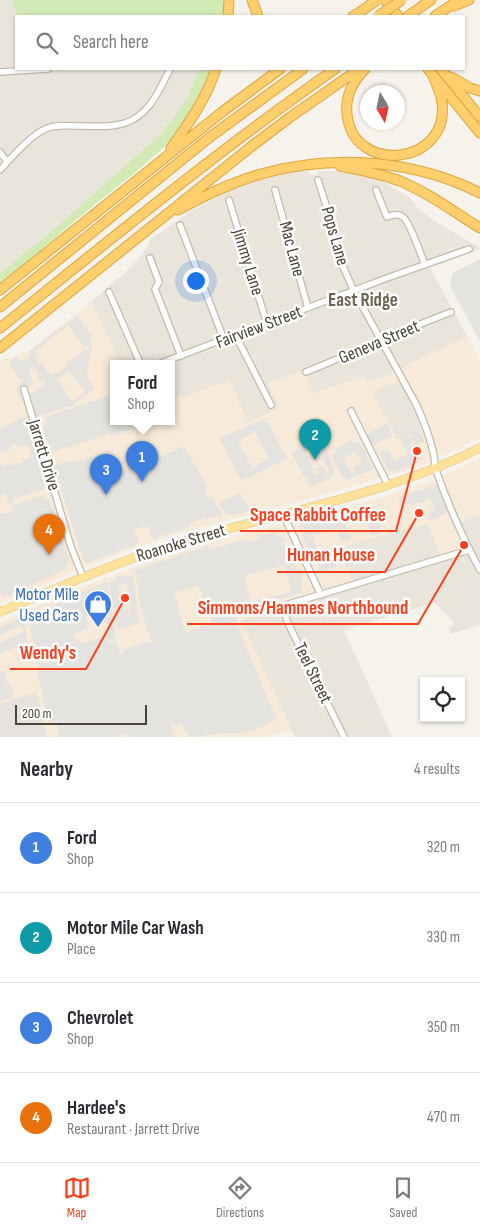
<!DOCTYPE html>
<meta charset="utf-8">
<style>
:root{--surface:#fff;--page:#f2f2f3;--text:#2b2b33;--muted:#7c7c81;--line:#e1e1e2;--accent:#fc3f1d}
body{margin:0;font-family:"Sofia Sans Condensed",sans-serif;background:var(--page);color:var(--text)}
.controls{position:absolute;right:15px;bottom:15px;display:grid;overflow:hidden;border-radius:0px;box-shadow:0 1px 4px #0004}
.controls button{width:45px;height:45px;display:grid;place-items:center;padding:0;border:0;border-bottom:1px solid var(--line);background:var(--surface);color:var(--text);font:25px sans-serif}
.compass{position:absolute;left:360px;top:85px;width:45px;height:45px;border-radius:50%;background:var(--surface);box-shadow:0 1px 4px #0004;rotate:171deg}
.scale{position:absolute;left:15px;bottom:12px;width:132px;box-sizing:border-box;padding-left:5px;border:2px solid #4b4439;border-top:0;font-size:14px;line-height:18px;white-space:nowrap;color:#4b4439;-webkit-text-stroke:4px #fff;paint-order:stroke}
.you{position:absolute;left:195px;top:280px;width:18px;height:18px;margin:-12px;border:4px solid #fff;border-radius:50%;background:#1a73e8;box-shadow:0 0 0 8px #1a73e833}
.badge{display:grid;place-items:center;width:32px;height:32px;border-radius:50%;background:var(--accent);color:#fff;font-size:16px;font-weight:700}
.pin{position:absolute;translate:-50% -41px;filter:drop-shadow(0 1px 2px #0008)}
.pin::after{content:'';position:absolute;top:26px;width:18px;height:15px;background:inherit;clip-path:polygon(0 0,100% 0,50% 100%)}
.popup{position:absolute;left:110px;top:360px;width:65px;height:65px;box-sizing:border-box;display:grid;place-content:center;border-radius:0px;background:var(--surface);filter:drop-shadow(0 1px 4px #0005);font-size:16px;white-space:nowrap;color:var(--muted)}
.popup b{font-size:19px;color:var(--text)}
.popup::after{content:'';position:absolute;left:50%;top:100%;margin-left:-10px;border:10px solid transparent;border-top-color:var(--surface)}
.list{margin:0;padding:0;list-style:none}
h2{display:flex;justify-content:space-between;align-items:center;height:65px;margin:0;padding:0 20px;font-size:21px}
h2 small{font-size:16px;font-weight:400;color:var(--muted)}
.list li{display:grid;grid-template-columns:32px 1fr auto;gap:15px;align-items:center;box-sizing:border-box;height:90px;padding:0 20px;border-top:1px solid var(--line)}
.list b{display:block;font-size:19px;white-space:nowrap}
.list p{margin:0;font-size:16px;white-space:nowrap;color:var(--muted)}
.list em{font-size:16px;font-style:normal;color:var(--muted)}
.icon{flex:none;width:28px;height:28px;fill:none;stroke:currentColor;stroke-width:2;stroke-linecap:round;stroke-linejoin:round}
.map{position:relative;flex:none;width:480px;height:737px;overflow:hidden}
.search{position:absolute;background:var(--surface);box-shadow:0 1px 4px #0004;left:15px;right:15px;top:15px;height:55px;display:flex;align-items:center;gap:12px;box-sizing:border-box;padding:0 18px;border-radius:0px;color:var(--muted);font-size:19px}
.sheet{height:425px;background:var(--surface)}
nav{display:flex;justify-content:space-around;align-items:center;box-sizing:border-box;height:70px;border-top:1px solid var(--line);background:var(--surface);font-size:14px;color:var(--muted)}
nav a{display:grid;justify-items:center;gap:2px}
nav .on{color:var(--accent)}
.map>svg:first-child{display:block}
.residential{fill:#eae5da}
.commercial{fill:#f7ead8}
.industrial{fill:#e6e2dd}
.green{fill:#d2eab5}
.parking{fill:#e5e3e0;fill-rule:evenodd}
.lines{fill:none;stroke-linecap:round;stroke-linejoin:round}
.minor-casing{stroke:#c2bbae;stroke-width:8}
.major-casing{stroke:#e6c16a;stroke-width:9}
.highway-casing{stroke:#e0a43c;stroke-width:11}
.minor{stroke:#fff;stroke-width:5.5}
.major{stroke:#ffe39c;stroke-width:8}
.highway{stroke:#ffcf6e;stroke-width:9}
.highway-bridge-casing{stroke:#e0a43c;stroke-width:11;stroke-linecap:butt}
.highway-bridge{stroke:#ffcf6e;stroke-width:9}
.labels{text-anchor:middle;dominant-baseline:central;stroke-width:5;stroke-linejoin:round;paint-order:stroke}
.street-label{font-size:18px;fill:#4b4439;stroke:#fff}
.shop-label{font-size:18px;fill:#366cbe;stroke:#fff;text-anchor:end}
.neighbourhood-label{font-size:19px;font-weight:bold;fill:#6e6250;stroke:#fff}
.leader{fill:none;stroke:#fc3f1d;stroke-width:2}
.callout-dot{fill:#fc3f1d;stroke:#fff;stroke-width:2}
.callout-label{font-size:19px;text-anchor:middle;font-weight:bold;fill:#fc3f1d;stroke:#fff;stroke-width:5;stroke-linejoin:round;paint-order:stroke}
</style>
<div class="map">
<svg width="480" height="737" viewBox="0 0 480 737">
<rect width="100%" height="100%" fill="#f6f3ec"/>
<path class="residential" d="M0,0H11L18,16H16V69H199L187,98L178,112L161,134L53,230L0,273Z
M309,171V175L318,174V171H332L360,175L378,179L408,196L419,209L433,220L480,248V249L430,268L467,336L390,374L367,383L364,376L335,387L334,386L314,394L299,372L268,384L280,408L248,423L229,380L181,399L180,396L171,399V363H117L113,347L91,302L116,280L124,274L144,252L151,239L188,213L227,192L263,179L284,174Z
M401,380L418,414L423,427L400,439H397L372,391Z
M480,513V625L451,634L449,627L453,625V621L441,609L434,603L344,630L392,737H295L240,620L281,607L282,609L356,587L336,548L428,523L443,560L473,551L459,522Z"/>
<path class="commercial" d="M91,302L113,347L117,363H113V421H171V399L180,396L182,399L229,380L248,422L280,408L268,384L299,372L305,374L314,394L334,386L335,387L364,376L368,383L396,372L401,380L372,391L397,439H400L428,425L421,408L400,370L467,336L480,360V438L426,463L391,475L319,496L180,533L140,546L70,573L0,604V363L3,360L29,351Z
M480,458V513L454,524L464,545L463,549L441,556L428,523L337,548L354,583L289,603L278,608L241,620L292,731L266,737H47L37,692L0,704V623L56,598L112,575L153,561L213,542L311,517L386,496L429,482Z"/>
<path class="industrial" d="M37,692L47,737H0V704Z"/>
<path class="green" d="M11,0H225L224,16H18Z
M199,69H212L202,96L179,131L163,148L137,171L94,205L29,260L0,283V273L53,230L161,134L178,112L187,98Z"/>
<path class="parking" d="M480,259V341L450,286L453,273Z
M77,316L92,336L89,339L92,345V350L89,359L87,376L94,388L73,405L38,416L36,418L30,394L34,393L38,389L44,384L45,381L43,380L41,382L37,377L40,375L35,368L28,369L33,385L28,388L29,394L22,400L18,395L19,393L15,389L23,381L21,378L20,379L10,366L12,364L10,361L16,357L18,361H21L29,358L30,355L29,352L34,347ZM68,325L70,327L84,347L87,345L88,346V349L87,351L85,350L66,364L67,367H65L57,374L55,372L50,375L41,362L38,363L35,352ZM69,371L85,392L72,401L57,380Z
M108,396L113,397V421H144L145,424L113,436L107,434L64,449L63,446L60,450L50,453L42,427L46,424L45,417Z
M25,416L46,489L12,499L13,503L9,504L8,499L5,494L0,495V462L1,466H4L11,464V465H13V463L15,462L16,464L23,462V460L31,457L28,445L18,447L16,443L10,445L11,449L1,452L0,454V429Z
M262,420L268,423L287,459L252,476L241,480L219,438ZM255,432L269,458L252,468L238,441Z
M387,424L392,436L372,446L365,435Z
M420,429L424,441L416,445L413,442L411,444L417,455L418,456L421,455L422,458L417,463L413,464L394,471H389L379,453L382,451H388L394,461L407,454V452L400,439L406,436L411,437L410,434Z
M312,435L320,437L332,462L331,463L335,473L334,476L329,479L309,487L306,480L309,478L307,476L304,477L292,453L299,448L301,449L304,445L305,439ZM311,439L314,440L329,470L328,473L325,475V471L322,466L316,469L318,472L317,475H314L311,472L314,470L305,452L310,448L307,442L308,440Z
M352,440L354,442H358L360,443L374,468L349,480L342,477L332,456L336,451L334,449ZM356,452L362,464L353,469L355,472L352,474L342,455H343L344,457Z
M184,446L207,487L204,489L208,497L211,496L222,515L206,519V517L191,523L189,525V527L153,539L148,526L135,529L134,530L139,543L85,564L75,534L54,467V465L60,463L83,460L109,450L113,451L121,471L154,458L168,454Z
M436,485L440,492L448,512L437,518L431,520L429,518L428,514L435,511L431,499L413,505L410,503L402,506L400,502L399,499L401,496Z
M240,492L250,511L232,515L225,513L219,503Z
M45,495L46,499H49L56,518L53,520L55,529H59L69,562L66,563L65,568L62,571L2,598L0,592V514L13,511L12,505Z
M372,505L382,533L372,536L371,534H370L367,522L371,520L369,514H364L363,508Z
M329,516L330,518L339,516L341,518L344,517L351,539L341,542L336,528L310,536L308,532L309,538L313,537L317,551L308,554L300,525Z
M274,532L275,535L280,537L283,536L286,540L283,543L293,559L296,569H300L303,579L300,581L303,593L233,611L244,642L277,720L251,731L240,733L214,734L197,737H190L181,724L171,725L173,737H129L128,733L114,737H60L58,726L50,724L46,710L38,675L37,656L27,618L29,616L36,613L39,616L38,613L56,605V603L59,602L60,599L69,595L72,596L95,587L97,589L96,586L107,582L112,607L116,638L108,642L109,644L116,641L120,653L124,654L123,650L147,641L149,645L152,641L142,613L135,570L202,548L207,545L209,549L247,539L248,542L260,539V536ZM285,565L291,592L251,602L244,576ZM198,585L200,592H202L203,596H201L202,600L204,599L212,623L185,632L178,609L179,608L174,593ZM97,612L101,624L106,622L110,634L81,644L79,638L75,640L73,634L88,629L87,627L88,624H89L86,616Z
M335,555L337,567L320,572L316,560Z
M124,575L127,577L133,575L139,621L137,624L120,629L117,626L109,583L116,580V577ZM121,584H126L128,589L130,614L128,617L127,616L128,614V609H124L123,607L119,589V586Z
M22,617L26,628V638L28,642L0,654V643L24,632L20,626L0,635V627Z
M0,671L2,672L4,671L8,681L6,683L7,684L9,683L14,693L11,694L12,698L0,701Z"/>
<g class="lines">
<g class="minor-casing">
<path id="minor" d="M0,72L48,69
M0,152L7,162
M0,170C12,157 30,136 45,129C55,124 68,126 79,126C94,126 111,128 125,123C150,115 159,90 170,69
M318,180L326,205L340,260L354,291L416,404C423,419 429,435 433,451C435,458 434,464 436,470C448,505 463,538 480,570
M275,190L308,308
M376,190L387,217C392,215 398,213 403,217C410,222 421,255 425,265
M229,200L267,324
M180,225L224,340
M150,258L159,282L155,289L181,356
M109,292L140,363
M236,336L271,405
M161,363L387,278L469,249
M306,372L381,341L385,338L451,312
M24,389L71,547L83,577
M351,411L388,485
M283,514L321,595
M344,737L287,621L285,614V608L289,604L469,550"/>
</g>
<g class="major-casing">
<path id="major" d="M0,612C64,585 128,557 195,538C290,510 391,493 480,448"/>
</g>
<g class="highway-casing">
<path id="highway" d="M252,0L258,16
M385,0L398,16
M454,6L469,0
M228,16L229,0
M353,16L360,12
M408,16L431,0
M435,16L459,0
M365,69C353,82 345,95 347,114C353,176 450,165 442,103C441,93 436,83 432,74
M428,69L480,133
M441,69L480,117
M451,77L470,88L480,91
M171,148C189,123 206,99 216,69
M340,166C361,170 381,174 400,181C429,193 454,212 480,228
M178,210C206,195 234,181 265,173C335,154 415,160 480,193
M0,290L222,112L280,69
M0,307L210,137L303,69
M0,328C110,240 219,150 335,69
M0,348L252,146L289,118L359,69"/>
</g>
<use href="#minor" class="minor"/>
<use href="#major" class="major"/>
<use href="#highway" class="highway"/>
<g class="highway-bridge-casing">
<path id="highway-bridge" d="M360,12L377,0
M378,16L402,0"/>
</g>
<use href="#highway-bridge" class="highway-bridge"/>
</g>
<defs>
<g id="shop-pin" transform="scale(1.4375)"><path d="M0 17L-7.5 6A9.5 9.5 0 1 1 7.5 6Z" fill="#3f7fe0" stroke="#fff"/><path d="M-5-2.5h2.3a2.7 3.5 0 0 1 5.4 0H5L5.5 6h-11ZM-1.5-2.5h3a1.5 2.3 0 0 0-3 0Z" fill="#fff"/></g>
</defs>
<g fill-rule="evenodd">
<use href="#shop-pin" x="98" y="604"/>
</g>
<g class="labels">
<g class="street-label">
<text transform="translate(335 236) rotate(74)">Pops Lane</text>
<text transform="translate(292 249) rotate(75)">Mac Lane</text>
<text transform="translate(248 262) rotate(73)">Jimmy Lane</text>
<text transform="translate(259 327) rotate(-21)">Fairview Street</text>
<text transform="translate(379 342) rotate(-23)">Geneva Street</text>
<text transform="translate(44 455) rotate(73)">Jarrett Drive</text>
<text transform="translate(181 543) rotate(-17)">Roanoke Street</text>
<text transform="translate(313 673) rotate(64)">Teel Street</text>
</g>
<g class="shop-label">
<text x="79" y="594">Motor Mile<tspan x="79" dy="21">Used Cars</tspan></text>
</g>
<g class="neighbourhood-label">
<text x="363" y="300">East Ridge</text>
</g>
</g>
<path class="leader" d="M417 451L396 531H240M419 513L385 572H277M464 545L418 624H187M125 598L86 669H10"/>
<g class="callout-dot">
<circle cx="417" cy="451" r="5"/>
<circle cx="419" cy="513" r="5"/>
<circle cx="464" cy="545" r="5"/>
<circle cx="125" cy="598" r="5"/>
</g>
<g class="callout-label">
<text x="318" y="521">Space Rabbit Coffee</text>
<text x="331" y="561">Hunan House</text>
<text x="303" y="614">Simmons/Hammes Northbound</text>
<text x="48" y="659">Wendy's</text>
</g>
</svg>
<div class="controls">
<button><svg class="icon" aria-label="locate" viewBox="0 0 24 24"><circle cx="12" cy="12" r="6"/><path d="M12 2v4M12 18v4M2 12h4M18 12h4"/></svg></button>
</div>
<svg class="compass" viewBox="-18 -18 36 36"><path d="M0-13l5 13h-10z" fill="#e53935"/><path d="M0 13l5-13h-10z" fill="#7c7c81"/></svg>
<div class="scale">200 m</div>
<div class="you"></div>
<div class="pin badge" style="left:142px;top:482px;background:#3f7fe0">1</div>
<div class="popup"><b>Ford</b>Shop</div>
<div class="pin badge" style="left:315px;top:460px;background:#0f9aa8">2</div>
<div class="pin badge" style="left:106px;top:495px;background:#3f7fe0">3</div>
<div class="pin badge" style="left:49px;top:555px;background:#e8710a">4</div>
<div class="search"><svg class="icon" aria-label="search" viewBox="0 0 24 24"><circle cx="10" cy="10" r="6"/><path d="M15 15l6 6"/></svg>Search here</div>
</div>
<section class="sheet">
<h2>Nearby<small>4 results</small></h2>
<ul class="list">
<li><span class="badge" style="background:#3f7fe0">1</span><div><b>Ford</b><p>Shop</p></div><em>320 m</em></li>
<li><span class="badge" style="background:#0f9aa8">2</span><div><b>Motor Mile Car Wash</b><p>Place</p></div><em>330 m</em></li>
<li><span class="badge" style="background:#3f7fe0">3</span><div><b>Chevrolet</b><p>Shop</p></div><em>350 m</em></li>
<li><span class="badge" style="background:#e8710a">4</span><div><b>Hardee's</b><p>Restaurant · Jarrett Drive</p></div><em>470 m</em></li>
</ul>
</section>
<nav>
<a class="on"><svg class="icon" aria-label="map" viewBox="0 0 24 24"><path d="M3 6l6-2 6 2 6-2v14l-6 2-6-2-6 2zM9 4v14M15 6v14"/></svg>Map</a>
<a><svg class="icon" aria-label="directions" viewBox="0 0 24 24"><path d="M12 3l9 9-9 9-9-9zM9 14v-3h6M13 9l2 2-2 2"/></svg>Directions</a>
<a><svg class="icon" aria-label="saved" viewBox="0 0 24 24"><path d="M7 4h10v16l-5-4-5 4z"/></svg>Saved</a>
</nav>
